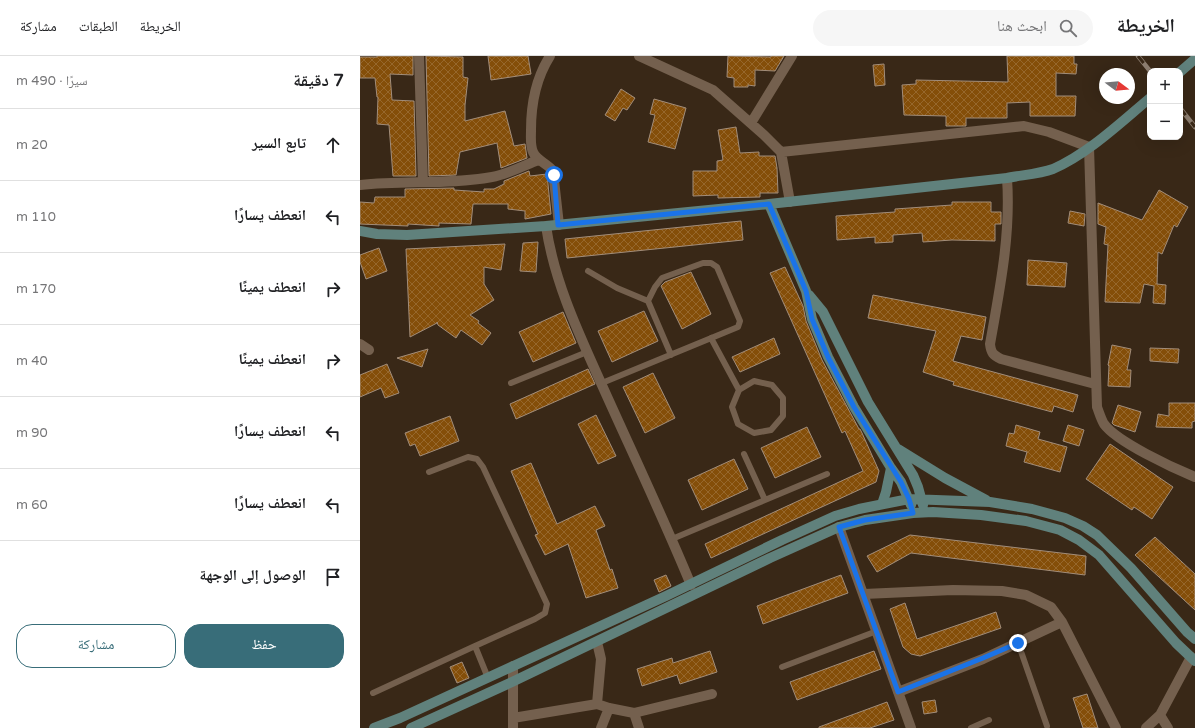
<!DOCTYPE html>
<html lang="ar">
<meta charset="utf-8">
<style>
:root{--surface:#fff;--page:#f6f6f6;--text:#202124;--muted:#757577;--line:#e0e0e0;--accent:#386d79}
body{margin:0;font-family:"Varela Round","Noto Naskh Arabic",sans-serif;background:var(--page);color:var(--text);direction:rtl}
.controls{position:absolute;right:12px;top:12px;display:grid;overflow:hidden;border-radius:8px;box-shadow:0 4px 16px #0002}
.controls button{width:36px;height:36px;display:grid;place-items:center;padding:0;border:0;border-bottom:1px solid var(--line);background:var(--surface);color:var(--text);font:20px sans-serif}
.compass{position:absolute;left:739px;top:12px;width:36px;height:36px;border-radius:50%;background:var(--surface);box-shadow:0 4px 16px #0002;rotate:106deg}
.stop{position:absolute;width:12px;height:12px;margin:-9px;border:3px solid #1a73e8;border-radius:50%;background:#fff}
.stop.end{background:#1a73e8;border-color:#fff;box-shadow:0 1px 4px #0008}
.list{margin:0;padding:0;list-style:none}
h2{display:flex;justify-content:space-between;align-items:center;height:52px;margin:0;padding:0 16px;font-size:17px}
h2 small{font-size:13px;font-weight:400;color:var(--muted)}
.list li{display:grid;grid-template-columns:26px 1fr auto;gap:12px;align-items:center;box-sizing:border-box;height:72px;padding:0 16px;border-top:1px solid var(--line)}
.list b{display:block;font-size:15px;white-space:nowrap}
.list em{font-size:13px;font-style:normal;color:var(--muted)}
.actions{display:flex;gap:8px;padding:12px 16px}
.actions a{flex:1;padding:9px 0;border:1px solid var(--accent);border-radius:16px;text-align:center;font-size:14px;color:var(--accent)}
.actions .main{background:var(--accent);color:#fff}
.icon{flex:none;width:22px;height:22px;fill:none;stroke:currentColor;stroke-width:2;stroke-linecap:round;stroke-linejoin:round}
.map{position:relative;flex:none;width:835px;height:672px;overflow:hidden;direction:ltr}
header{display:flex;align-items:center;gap:24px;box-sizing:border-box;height:56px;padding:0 20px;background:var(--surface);border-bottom:1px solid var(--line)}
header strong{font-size:19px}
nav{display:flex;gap:22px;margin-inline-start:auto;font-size:14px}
.search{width:280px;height:36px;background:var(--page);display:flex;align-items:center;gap:10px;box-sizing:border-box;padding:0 14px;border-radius:22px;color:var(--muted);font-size:15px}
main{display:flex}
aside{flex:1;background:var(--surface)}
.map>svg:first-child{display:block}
.building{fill:url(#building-cross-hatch);stroke:#a28d7a}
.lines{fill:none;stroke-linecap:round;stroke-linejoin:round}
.lane{stroke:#74604e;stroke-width:6}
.street{stroke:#74604e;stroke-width:10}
.secondary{stroke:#60817c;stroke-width:10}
.rail-casing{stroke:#8d7e70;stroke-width:4.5}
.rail{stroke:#392817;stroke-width:3;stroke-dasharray:9;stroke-linecap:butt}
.route{stroke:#1a73e8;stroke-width:5}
</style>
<header>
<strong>الخريطة</strong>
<div class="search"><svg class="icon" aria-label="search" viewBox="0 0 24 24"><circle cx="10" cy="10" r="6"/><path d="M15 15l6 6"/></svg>ابحث هنا</div>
<nav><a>الخريطة</a><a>الطبقات</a><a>مشاركة</a></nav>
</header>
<main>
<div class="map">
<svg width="835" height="672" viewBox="0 0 835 672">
<defs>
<pattern id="building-cross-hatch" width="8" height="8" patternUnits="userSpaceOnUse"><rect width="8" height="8" fill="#844e09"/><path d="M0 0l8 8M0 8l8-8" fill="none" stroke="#96672c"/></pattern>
</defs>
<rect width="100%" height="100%" fill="#392817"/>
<path class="building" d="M17,0H53V19L30,18L32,44L54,45L56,120H33L29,69L17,68L18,41H17L15,22H0V1H17Z
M66,0L103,1V21L108,22L105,49V65L145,55L154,90L165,88L167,102L141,112L137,87L100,96L96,119L69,120Z
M128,0H168L171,18L131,24Z
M368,0L411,1V0H424L415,15L395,14V30L388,29V31H374V22L367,21Z
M647,0H714V8H717L716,18L696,17V40H716L715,60H670V46L647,47V62H606V70H586V60L544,59L542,29L556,28V24L648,26Z
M524,8L525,29L515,30L513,9Z
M261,33L275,42L267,54L263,52L255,65L245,59Z
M294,43L326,52L315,93L288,86L295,59L290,58Z
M376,71L380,97L399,96V100H415L417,112L418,137H400V141L358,142V139L333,140V115H357V105L363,104L358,74Z
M169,115L170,120L187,118L191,158L165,163V155L148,153V148H113L111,168L79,167V170L48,168V170L0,168V146L14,147L15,141H45V133L94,132V134L124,136V133H134L144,128V125Z
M799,134L828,151L817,171L814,169L802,198L798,196L797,228L806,229L805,248L793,247L794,230L784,228L780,247L745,246L748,189L744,188L746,171L738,168V147L782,164Z
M592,146H631V156H641V168H635V185L592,184L563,186L562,177L533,179V186L515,187V181L477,184L476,160L535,156V153L592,149Z
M710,155L725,158L724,170L708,167Z
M381,165L383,184L207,202L205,183Z
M178,186L176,216L160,215L163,187Z
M145,188L141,214L124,211V228L134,244L110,259L119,265L118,267L131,277L122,289L101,274L96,282L78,269L77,266V267L50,281L46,193Z
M19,192L27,215L6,223L0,206V199Z
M668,204L707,207L705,231L667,229Z
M425,211L443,250L446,265L462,304L499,373H500L502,377L519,415L516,426L351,502L345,488L503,415L485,375L482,377L410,217Z
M331,216L351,258L322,273L301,230L305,226Z
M513,239L626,261L622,284L601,280L593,305L718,339L713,356L694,350L692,356L593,329L594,326L563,316L576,275L508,262Z
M284,255L298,285L252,306L238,275Z
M203,256L216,287L173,306L159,276Z
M414,282L420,298L380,316L372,301Z
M752,289L771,293L767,314H771L770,331L748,330L749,310L748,309Z
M790,292L819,293L818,307L790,305Z
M68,293L62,311L37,302Z
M27,308L39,337L25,342L21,332L0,341V319Z
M228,313L235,328L156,363L150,348Z
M293,317L315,362L285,377L263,331Z
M809,347H835V365L832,366V372L796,371L798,358L809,360Z
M758,349L781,356L775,376L754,369L752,367Z
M236,359L256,400L238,408L218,368Z
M90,360L99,385L60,400L55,388L50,390L45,377Z
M656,369L680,376L678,383L707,391L700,416L664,406L667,396L646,390L649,377L654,378Z
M708,369L724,374L719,390L703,385Z
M447,371L461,401L415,422L401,392Z
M750,388L813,431L792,463L774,451L772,454L726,423Z
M374,403L388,433L342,454L328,424Z
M171,407L197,468L235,450L245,470L236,474L250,514L252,513L258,532L226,542L208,488L185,499L175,479L178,478L151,415Z
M550,479L726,500L725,519L551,497L517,516L507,500Z
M795,481L835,518V554L775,499Z
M306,519L311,530L299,536L294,524Z
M481,519L488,537L403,568L397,550Z
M545,547L557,583L636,556L641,572L560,600L551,598L543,591L530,553Z
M350,595L357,616L320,628L317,619L282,630L277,613L312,602L313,607Z
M514,595L521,613L437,644L430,626Z
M102,606L109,622L97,627L90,611Z
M727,638L738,672H723L713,642Z
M575,644L577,656L564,658L562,646Z
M527,646L534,664L510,672H459V671Z"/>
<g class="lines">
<path class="lane" d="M228,215L257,232L288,245L311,299
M351,282L379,334L372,351L378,368L394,377L411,374L423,360V342L412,329L394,325L379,334
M151,327L227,296
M242,327L378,271L380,265L357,211L351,207H343L302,222L295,231L288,245
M384,398L405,444
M69,416L108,401L117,403L123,411L187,548L185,557L175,563L115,590
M312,483L467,418
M658,587L687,670
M422,611L517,575
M13,637L115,590L128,622
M611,672L629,664"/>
<path class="street" d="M59,0L63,126
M190,0C176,22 171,48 171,74C171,82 170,89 173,96C177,105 187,107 193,115L199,169
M279,0L353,34L404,79L421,96L430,146
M391,67L432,0
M421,96L664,70L689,76L729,91L737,351C739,356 741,363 744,368C757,386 813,412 835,421
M647,122C651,178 640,232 630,288C631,297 633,299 641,303L735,328
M0,129C44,124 89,129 132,121C148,118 163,110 178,104
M186,170C194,225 218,276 241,327C271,394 303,461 331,529
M0,288L9,294
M479,471L551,672
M504,538L593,534L642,535L666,539L691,551L702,566L756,672
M237,586L241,603L237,648
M153,610V672
M538,636L623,603L702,566
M274,657L279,672
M800,659L808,672
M153,662L237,648L249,652L274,657L352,638
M241,672L249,652
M786,672L800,659L831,601"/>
<path class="secondary" d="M820,16L835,3
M409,148L446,235L452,263L468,301L494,351L531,412L541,426L551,449
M0,175L17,178L47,179L186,170L409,148L647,122C662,119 679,118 693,113C729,97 760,67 790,42
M449,239L463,256L508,346L553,419L558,431L563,449
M538,393L585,422L626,444
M522,448L526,436L531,412
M14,672L40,662L306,540L422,484L475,460L499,453L549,443L630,446L672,453L705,462L723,470L737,479L771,512L827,576L835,583
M51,672L152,626L410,502L479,471L505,464L553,457L573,456L621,459L666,465L700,474L719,484L739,499L816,587L835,605"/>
<g class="rail-casing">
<path id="rail" d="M778,0L790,15
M820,52L835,71"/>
</g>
<use href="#rail" class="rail"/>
</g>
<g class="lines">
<path class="route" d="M194,119L198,169L409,148L446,235L452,263L468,301L494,351L541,426L549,443L553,457L505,464L479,471L538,636L623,602L658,587"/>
</g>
</svg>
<div class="controls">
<button>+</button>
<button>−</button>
</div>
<svg class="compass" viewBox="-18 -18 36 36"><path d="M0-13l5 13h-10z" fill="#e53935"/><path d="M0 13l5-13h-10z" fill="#757577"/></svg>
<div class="stop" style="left:194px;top:119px"></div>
<div class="stop end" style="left:658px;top:587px"></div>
</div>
<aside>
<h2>7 دقيقة<small>سيرًا · 490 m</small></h2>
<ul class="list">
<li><svg class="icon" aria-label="ahead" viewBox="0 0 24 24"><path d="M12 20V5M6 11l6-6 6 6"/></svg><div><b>تابع السير</b></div><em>20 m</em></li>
<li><svg class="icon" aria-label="left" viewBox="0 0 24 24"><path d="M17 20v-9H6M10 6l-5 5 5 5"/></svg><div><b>انعطف يسارًا</b></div><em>110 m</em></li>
<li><svg class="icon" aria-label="right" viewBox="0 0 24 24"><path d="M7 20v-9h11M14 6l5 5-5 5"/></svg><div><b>انعطف يمينًا</b></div><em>170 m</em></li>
<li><svg class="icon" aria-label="right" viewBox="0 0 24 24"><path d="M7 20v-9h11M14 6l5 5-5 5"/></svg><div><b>انعطف يمينًا</b></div><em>40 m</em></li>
<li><svg class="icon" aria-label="left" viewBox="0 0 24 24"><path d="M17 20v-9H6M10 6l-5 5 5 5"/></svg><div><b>انعطف يسارًا</b></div><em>90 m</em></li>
<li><svg class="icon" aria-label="left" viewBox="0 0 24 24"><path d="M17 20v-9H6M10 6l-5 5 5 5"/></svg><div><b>انعطف يسارًا</b></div><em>60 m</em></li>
<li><svg class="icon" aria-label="arrive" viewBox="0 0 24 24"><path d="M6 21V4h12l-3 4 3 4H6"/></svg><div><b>الوصول إلى الوجهة</b></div></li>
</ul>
<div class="actions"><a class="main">حفظ</a><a>مشاركة</a></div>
</aside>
</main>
